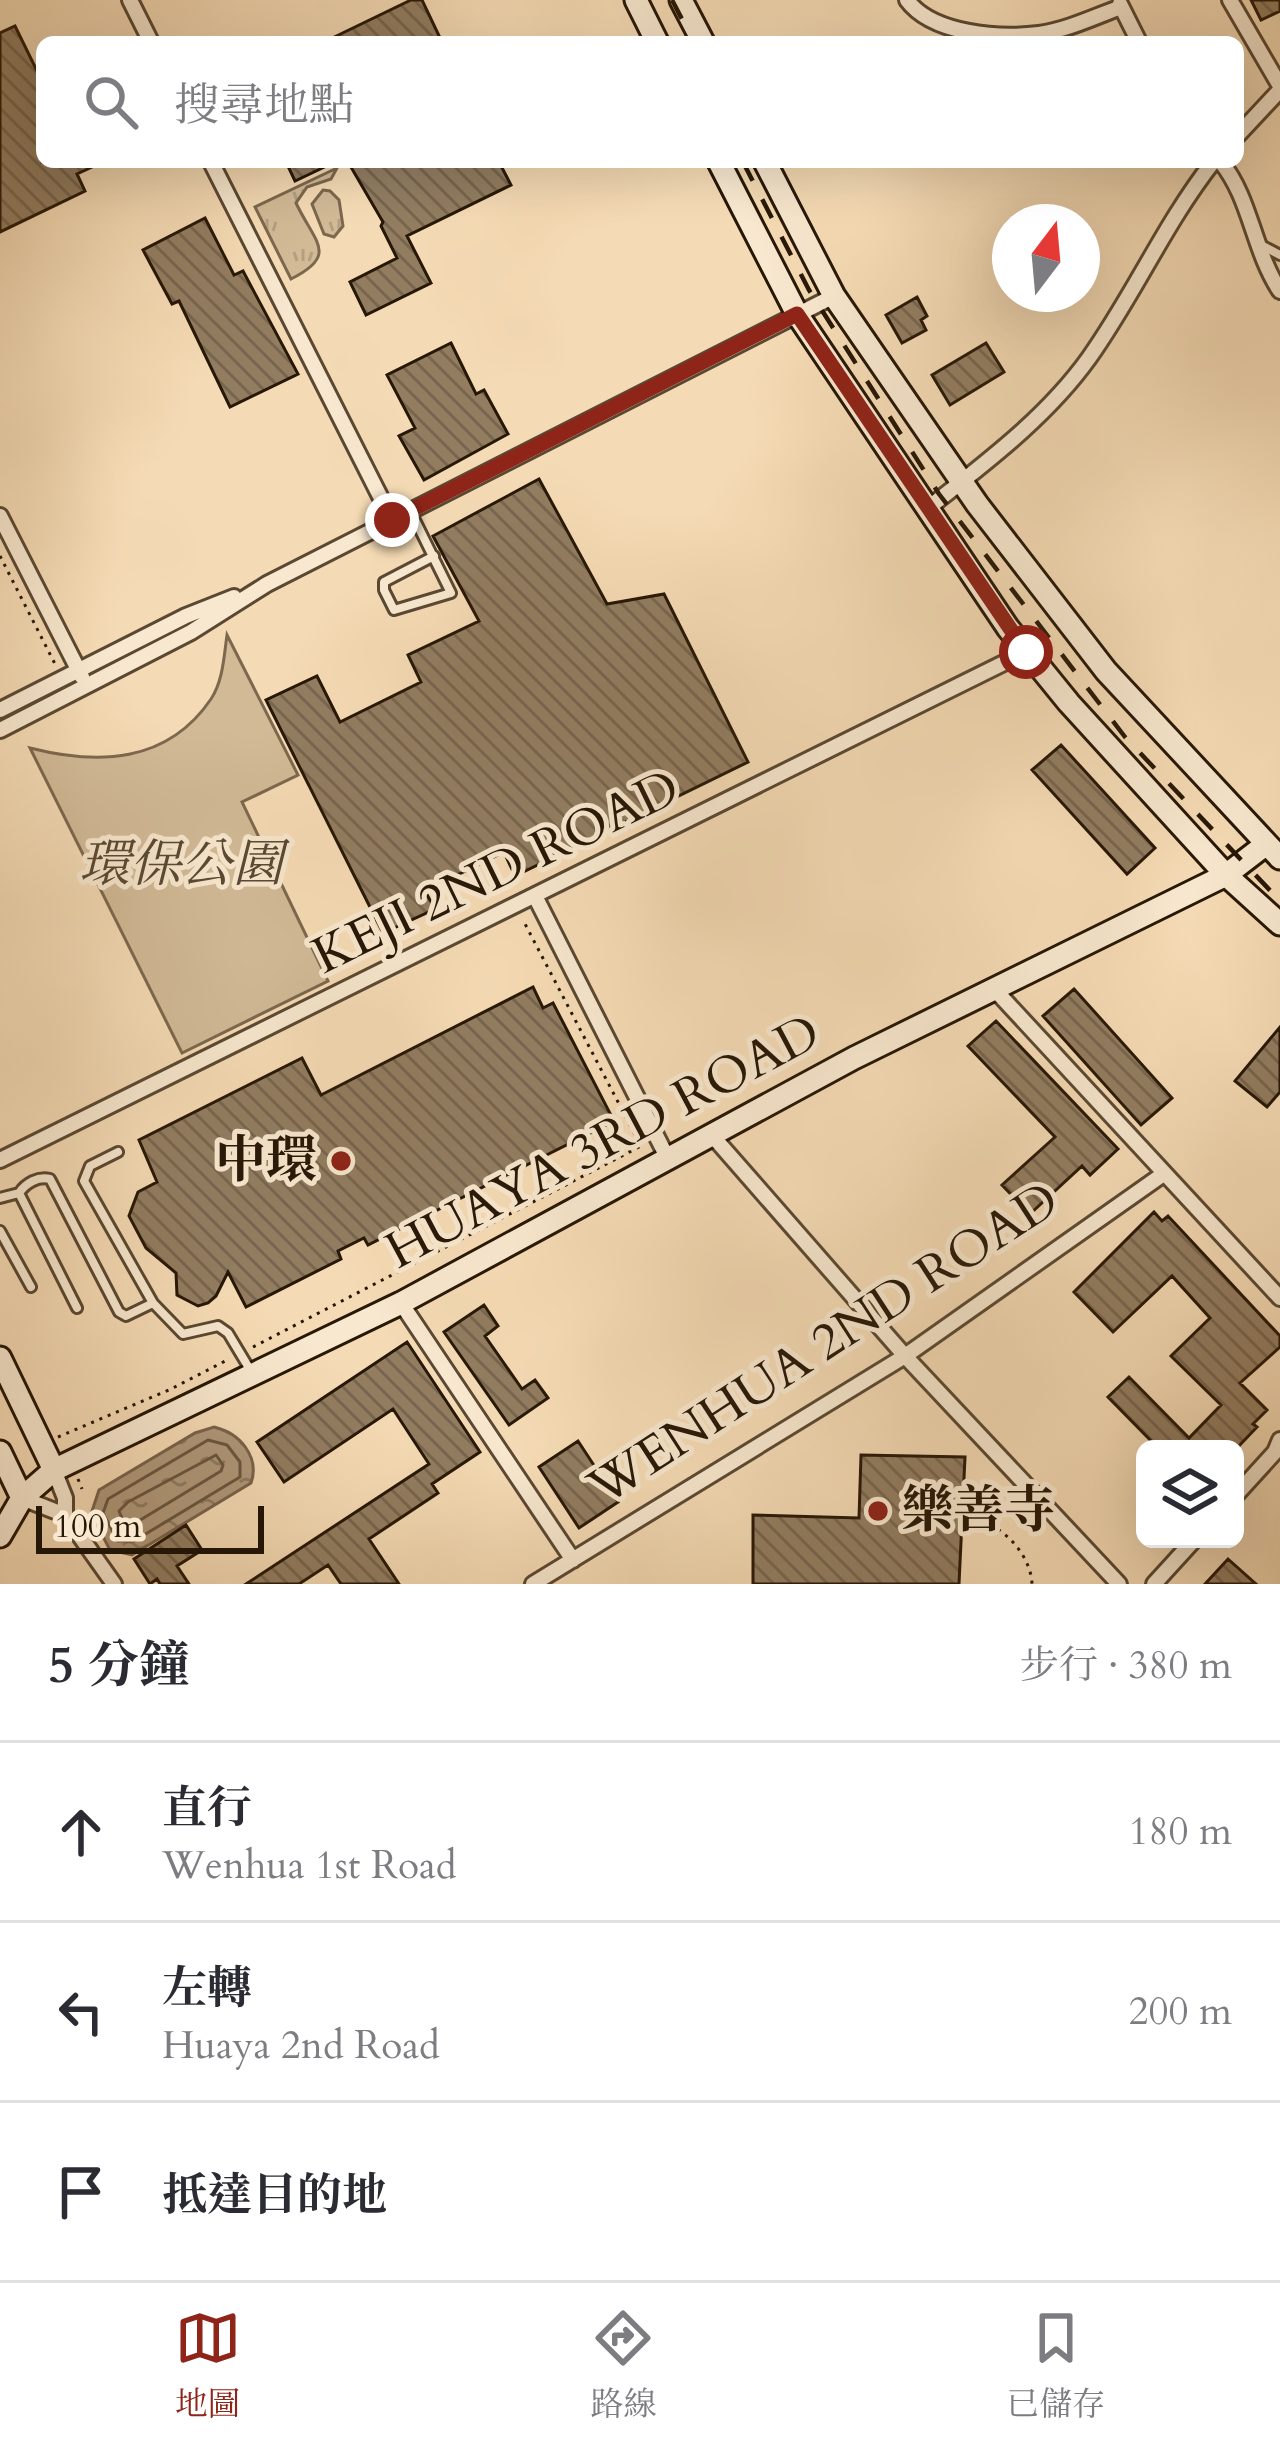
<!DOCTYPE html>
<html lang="zh-TW">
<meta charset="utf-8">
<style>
:root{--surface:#fff;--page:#f7f7f7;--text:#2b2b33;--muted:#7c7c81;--line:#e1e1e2;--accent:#8f2418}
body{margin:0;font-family:Cardo,"Noto Serif TC",serif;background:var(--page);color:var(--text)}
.controls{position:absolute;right:36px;bottom:36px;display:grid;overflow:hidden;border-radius:18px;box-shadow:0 12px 48px #0002}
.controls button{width:108px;height:108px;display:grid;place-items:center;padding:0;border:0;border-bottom:3px solid var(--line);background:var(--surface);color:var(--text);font:60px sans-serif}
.compass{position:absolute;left:992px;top:204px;width:108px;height:108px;border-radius:50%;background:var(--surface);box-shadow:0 12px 48px #0002;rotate:16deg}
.scale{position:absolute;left:36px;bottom:30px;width:228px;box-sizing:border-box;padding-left:12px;border:6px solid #271706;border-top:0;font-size:33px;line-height:42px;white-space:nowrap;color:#271706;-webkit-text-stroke:9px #f8e8cf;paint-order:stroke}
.stop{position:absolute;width:36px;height:36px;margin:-27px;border:9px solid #8f2418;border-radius:50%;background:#fff}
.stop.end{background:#8f2418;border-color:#fff;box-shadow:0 3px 12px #0008}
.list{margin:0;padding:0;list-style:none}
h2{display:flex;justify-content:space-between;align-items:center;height:156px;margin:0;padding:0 48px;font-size:51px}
h2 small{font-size:39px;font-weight:400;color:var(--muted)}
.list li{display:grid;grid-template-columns:78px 1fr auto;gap:36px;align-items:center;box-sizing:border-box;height:180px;padding:0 48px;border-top:3px solid var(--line)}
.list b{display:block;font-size:45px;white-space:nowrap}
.list p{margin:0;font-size:39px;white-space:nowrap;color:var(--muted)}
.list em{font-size:39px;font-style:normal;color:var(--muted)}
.icon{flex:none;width:66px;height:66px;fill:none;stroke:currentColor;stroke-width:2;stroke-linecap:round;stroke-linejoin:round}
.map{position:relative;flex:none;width:1280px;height:1584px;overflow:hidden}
.search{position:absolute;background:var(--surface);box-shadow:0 12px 48px #0002;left:36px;right:36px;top:36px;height:132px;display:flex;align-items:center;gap:30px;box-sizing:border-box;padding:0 42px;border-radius:18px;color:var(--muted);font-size:45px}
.sheet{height:696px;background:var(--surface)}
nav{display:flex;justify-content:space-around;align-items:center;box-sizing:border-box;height:168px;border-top:3px solid var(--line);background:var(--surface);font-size:33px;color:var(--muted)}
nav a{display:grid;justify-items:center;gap:6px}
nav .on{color:var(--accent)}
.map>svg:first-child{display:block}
.grass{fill:url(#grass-tufts);stroke:#7c684e;stroke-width:3}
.green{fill:#d2ba97;stroke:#7c684e;stroke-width:3}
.water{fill:url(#water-ripples);stroke:#79644c;stroke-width:3}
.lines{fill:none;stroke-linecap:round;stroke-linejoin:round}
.shore{stroke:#6b5840;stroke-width:3}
.building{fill:url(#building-back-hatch);stroke:#271706;stroke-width:3}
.lane-casing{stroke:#5a4832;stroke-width:14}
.street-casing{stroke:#5a4832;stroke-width:20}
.secondary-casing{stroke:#271706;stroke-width:27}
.path{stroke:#271706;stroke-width:3;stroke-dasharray:3 6;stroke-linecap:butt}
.lane{stroke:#f8e8cf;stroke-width:8}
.street{stroke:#f8e8cf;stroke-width:14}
.secondary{stroke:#f8e8cf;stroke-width:21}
.rail{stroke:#271706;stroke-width:4.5;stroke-dasharray:21 21;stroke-linecap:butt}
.route{stroke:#8f2418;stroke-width:15}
.poi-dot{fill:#8f2418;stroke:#f8e8cf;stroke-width:4.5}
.labels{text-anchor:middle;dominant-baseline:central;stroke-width:10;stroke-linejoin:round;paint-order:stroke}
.park-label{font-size:51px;font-style:italic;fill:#5a4832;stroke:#f8e8cf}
.street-label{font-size:51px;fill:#271706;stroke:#f8e8cf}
.poi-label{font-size:51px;font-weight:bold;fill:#271706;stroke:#f8e8cf;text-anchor:end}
</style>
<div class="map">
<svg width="1280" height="1584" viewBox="0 0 1280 1584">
<defs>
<pattern id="grass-tufts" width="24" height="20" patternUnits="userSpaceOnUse" patternTransform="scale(3)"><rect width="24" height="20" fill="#d2ba97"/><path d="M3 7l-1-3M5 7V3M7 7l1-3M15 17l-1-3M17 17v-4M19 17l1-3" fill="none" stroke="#b49f81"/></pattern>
<pattern id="water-ripples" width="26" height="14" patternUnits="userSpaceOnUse" patternTransform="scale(3)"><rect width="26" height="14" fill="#af987a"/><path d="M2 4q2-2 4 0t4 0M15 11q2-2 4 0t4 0" fill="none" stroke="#8e7b62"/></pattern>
<pattern id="building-back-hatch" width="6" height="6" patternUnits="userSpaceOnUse" patternTransform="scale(3)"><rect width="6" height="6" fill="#927d61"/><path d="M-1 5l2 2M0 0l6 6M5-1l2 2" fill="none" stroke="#77654e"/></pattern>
</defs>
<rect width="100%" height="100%" fill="#f5dbb5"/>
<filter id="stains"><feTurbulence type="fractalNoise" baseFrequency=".00167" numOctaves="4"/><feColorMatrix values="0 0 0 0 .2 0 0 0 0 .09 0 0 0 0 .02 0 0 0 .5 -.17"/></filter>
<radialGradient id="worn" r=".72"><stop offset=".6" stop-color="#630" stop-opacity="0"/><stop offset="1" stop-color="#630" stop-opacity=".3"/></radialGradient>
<path class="grass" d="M337,168L331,179L307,187L296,203C315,243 339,255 291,279L255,207Z
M323,190L330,191L339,200L343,226L334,237L324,234L312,204Z"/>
<path class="green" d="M227,635L298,775L242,802L328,981L182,1053L30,748C97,765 167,764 211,699C223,681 224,656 227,635Z"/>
<path class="water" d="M214,1427C240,1433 260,1457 251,1483L132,1555L110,1550L91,1514L99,1490L195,1433Z"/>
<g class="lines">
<path class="shore" d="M208,1440L227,1445L240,1462V1477L134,1541H118L103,1513L108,1499Z
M216,1455L223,1465L221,1471L132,1525L124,1523L119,1511L128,1502Z"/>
</g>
<path class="building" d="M411,0H422L442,42H324Z
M1251,0H1280V11L1261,20Z
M15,26L42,81V162H103L77,174L85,191L0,232V33Z
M286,162H335L295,181Z
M348,162H499L511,185L407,236L431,283L366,315L350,282L397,258L381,226L383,222Z
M205,218L234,275L243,271L298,374L230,407L179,301L172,304L143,250Z
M917,297L927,316L921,320L926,330L902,343L886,315Z
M451,343L476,394L484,390L508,434L424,480L399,436L415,428L387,375Z
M986,343L1004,372L950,405L932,375Z
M539,479L607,604L664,594L748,762L515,876L504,852L425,891L435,909L383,933L266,700L317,676L340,722L421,682L408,655L479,621L433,536Z
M1061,745L1155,848L1127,874L1032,770Z
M533,987L543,1008L553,1003L614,1121L368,1245L364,1238L338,1251L341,1259L246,1307L228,1272L216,1296L208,1303L198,1306L177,1295L176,1273L146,1248L129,1216L138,1192L157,1182L139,1140L302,1058L321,1095Z
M1074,989L1172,1098L1141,1125L1043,1016Z
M996,1021L1118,1149L1090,1175L1082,1166L1030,1214L1002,1185L1055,1137L968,1046Z
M1280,1027V1092L1267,1107L1235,1081Z
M1154,1212L1162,1221L1168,1216L1280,1336V1347L1240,1383L1267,1410L1253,1424L1257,1427L1236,1449H1159L1108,1397L1129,1377L1189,1438L1221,1405L1171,1356L1210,1318L1172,1276L1113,1332L1074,1292Z
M484,1305L498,1326L485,1336L522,1389L535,1380L548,1398L509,1425L444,1332Z
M407,1342L480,1452L432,1484L438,1493L369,1539L399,1584H341L328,1565L299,1584H246L429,1464L393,1409L284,1482L257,1442Z
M578,1441L618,1502L579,1528L539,1467Z
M861,1455L965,1457L959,1584H753V1515L859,1518Z
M186,1525L202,1550L177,1566L189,1584H160L157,1579L150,1584L134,1559Z
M1228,1559L1256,1584H1205Z"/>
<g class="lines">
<g class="lane-casing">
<path id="lane" d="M1261,245L1280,255
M411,512L451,593L394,610L384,590V582L434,556
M118,1152L90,1166L84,1181L153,1303L183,1334L218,1326L228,1333L252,1373
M0,1198L19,1193
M0,1231L31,1287
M77,1308L19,1193C26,1183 38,1176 50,1179L119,1312L126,1316L153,1303"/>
</g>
<g class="street-casing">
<path id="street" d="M130,0L151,42
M907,0C932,34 999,39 1039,34C1067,30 1094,17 1121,7
M1230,0L1280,86
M1120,4L1139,42
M1238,135L1280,90
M211,162L392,520
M1221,162C1251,199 1253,250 1280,291
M927,509C985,463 1046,418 1089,358C1134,295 1165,223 1213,162
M0,516L82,677
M0,710L186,616L234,597
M0,730L191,632L267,584L834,296
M535,896L667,1157
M996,991L1280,1298
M710,1133L905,1356L1119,1584
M0,1160L1026,652
M401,1303L573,1560
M54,1470L65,1498V1515L114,1584
M1235,1496L1275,1452L1280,1440
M22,1498L65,1515
M533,1584L905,1356L1162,1175
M1154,1584L1195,1539"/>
</g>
<g class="secondary-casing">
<path id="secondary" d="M636,0L657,42
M681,0L703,42
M719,162L797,314L1008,628L1069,703L1226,875L1280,924
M765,162L834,296L977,504L1106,671L1280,858
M0,1358L54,1470
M0,1452L22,1498
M0,1536L22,1498L54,1470L401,1303L854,1058L1226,875L1265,845"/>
</g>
<path class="path" d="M0,556L56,666
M253,1347L641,1146L523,920
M58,1437L171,1389L229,1359
M78,1479L82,1489
M973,1520C1002,1523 1031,1555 1032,1584"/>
<use href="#lane" class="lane"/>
<use href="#street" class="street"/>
<use href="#secondary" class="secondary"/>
<path class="rail" d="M672,0L694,42
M743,162L809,290L939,494L1125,737L1280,901"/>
</g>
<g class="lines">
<path class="route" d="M392,520L797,314L1026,652"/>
</g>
<g class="poi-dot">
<circle cx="341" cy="1161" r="12"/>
<circle cx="878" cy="1511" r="12"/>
</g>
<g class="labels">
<g class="park-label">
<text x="181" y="865">環保公園</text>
</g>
<g class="street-label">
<text transform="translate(496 872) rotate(-26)">KEJI 2ND ROAD</text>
<text transform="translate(603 1142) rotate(-28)">HUAYA 3RD ROAD</text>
<text transform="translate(824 1344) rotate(-33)">WENHUA 2ND ROAD</text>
</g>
<g class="poi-label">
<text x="317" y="1161">中環</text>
<text x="902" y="1511" text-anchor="start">樂善寺</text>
</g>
</g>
<rect width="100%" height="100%" filter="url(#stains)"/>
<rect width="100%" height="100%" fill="url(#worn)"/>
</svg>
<div class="controls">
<button><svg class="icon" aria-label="layers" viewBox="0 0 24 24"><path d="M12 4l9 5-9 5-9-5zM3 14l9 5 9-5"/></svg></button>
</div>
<svg class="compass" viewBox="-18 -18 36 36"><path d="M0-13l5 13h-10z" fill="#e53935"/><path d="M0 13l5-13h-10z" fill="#7c7c81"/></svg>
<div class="scale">100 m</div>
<div class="stop" style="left:1026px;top:652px"></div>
<div class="stop end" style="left:392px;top:520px"></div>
<div class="search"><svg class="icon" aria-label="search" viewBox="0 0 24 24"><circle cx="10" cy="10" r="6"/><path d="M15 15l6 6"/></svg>搜尋地點</div>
</div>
<section class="sheet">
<h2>5 分鐘<small>步行 · 380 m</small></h2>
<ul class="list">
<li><svg class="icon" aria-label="ahead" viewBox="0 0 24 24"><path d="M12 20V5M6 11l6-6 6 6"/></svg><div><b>直行</b><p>Wenhua 1st Road</p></div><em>180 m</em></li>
<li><svg class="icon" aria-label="left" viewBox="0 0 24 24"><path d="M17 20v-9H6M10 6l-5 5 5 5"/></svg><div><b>左轉</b><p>Huaya 2nd Road</p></div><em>200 m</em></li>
<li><svg class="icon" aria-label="arrive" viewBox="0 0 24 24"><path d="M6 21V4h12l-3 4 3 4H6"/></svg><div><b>抵達目的地</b></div></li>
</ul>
</section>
<nav>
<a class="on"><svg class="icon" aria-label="map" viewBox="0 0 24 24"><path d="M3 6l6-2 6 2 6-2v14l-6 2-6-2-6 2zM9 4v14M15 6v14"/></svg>地圖</a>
<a><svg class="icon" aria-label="directions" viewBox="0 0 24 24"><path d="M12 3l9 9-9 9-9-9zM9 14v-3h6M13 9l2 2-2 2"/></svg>路線</a>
<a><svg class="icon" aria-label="saved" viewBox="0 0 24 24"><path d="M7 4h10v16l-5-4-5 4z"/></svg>已儲存</a>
</nav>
